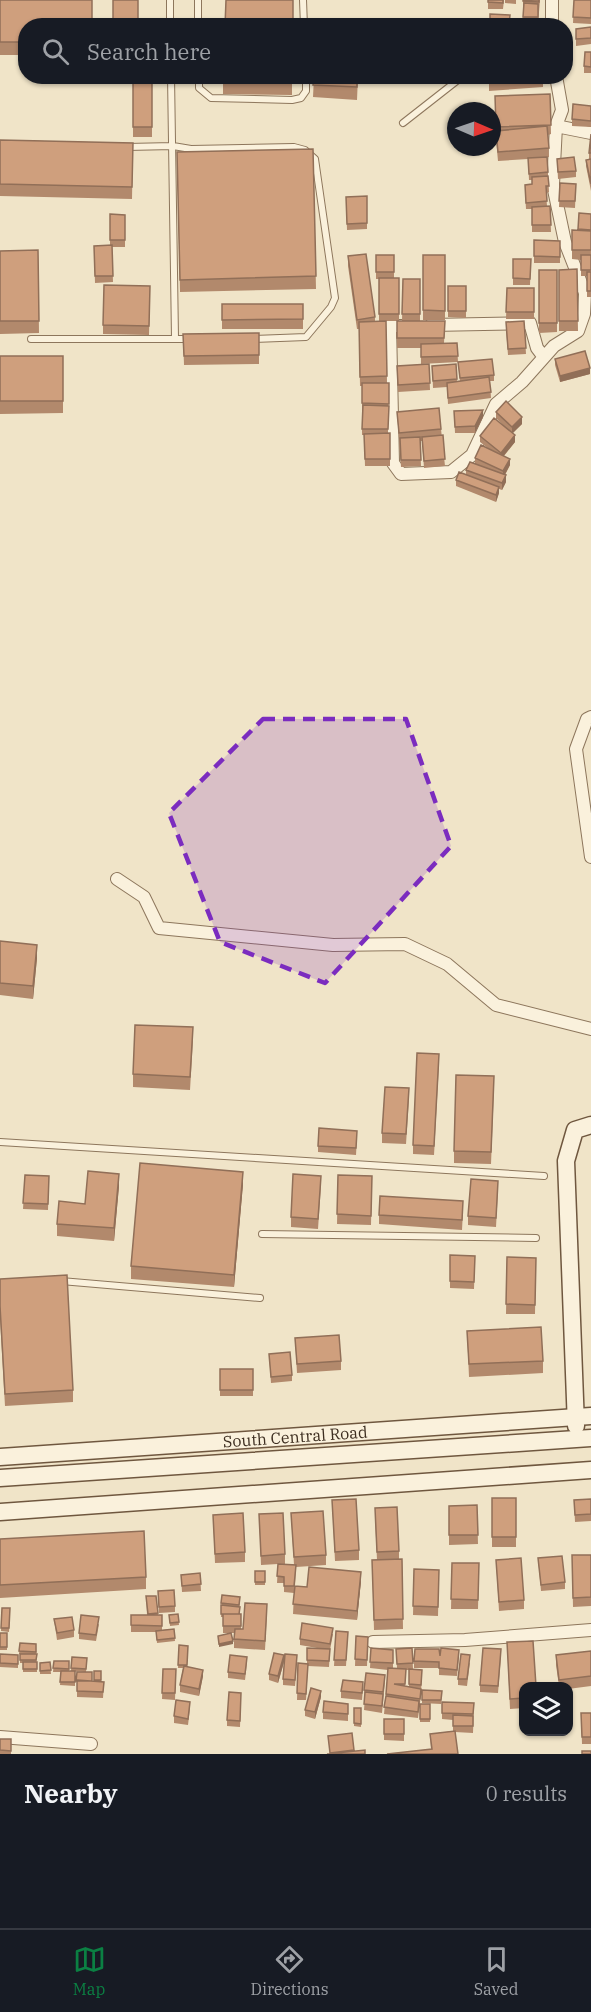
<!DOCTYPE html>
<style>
:root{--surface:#171b24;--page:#20242c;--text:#f1f3f6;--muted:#9ea1a6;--line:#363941;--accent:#0b8043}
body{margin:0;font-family:"IBM Plex Serif",serif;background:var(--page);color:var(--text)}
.controls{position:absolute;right:18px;bottom:18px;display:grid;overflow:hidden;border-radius:12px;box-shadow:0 2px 4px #0004}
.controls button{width:54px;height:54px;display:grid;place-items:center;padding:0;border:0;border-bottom:2px solid var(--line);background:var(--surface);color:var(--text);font:30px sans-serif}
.compass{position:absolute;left:447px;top:102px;width:54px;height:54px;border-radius:50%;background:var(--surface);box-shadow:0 2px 4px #0004;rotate:92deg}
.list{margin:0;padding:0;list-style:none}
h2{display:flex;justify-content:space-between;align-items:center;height:78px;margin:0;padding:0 24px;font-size:26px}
h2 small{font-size:20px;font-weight:400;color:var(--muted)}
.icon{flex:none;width:33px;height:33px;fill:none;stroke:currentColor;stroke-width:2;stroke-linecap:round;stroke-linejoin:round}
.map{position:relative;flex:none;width:591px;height:1754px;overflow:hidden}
.search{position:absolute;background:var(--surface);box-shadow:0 2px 4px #0004;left:18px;right:18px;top:18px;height:66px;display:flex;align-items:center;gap:15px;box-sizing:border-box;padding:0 21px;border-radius:24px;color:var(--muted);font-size:22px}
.sheet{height:174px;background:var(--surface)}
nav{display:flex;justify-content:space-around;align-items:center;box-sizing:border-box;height:84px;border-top:2px solid var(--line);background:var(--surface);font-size:16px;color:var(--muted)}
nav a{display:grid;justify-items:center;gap:3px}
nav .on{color:var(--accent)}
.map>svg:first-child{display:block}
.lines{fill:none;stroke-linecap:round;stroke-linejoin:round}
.lane-casing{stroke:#8d765c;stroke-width:8}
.street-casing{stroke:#8d765c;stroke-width:14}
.secondary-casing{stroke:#6f573f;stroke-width:19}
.lane{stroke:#faf1dc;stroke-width:6}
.street{stroke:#faf1dc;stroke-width:12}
.secondary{stroke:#faf1dc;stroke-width:16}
.wall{fill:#b2896c;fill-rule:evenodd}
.shaded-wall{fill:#916f58}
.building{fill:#cf9f7d;stroke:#916f58;stroke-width:1.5}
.marked{fill:#7b2cbf;fill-opacity:0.2;stroke:#7b2cbf;stroke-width:4.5;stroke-dasharray:12 8;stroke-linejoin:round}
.labels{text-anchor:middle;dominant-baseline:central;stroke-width:4.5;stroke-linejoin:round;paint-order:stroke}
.street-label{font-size:16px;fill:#3d2e20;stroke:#f7eed8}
</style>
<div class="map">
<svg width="591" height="1754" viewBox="0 0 591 1754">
<rect width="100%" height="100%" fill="#f0e4c8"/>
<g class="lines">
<g class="lane-casing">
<path id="lane" d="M170,0V26
M198,0V26
M303,0L304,26
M171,76L175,338
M199,76V88L211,98L292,100L301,98L306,91V76
M403,123L463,76
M127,147L173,146L191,149L294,147L305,150L315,159L335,298L331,307L306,337L252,339
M31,339H191
M0,1142L544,1176
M262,1234L536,1238
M61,1281L260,1298"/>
</g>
<g class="street-casing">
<path id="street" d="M552,26V0
M556,126L591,133
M431,325L530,323L537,348L543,356
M413,326H390L393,463L401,474L451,472L472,455L496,404L522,382L554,346L578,331L584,314L585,293L565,242L553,185L556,126L562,110L556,76
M591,717L587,719L576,749L591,857
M117,879L144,897L159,928L333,945L405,944L447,964L496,1005L591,1029
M373,1642L465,1640L591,1630
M0,1737L91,1744"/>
</g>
<g class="secondary-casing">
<g id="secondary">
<path d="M576,1426L566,1161L575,1130L591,1125"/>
<path id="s1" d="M0,1457L591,1416"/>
<path d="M0,1478L591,1438"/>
<path d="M0,1512L591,1470"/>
</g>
</g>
<use href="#lane" class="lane"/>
<use href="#street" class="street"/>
<use href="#secondary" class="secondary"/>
</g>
<path class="wall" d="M0,0L26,26V55H0Z
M488,0H504L503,9H488Z
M505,0H516V4L505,3Z
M523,0H540L538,24L523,23Z
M574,0H591V24L573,23Z
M591,27V44L576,46V29Z
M591,52V73H584V66Z
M223,76H292V95L223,94Z
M314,76H358L357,100L313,97Z
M489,76H543V87L489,91Z
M133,83H152V137H133Z
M550,94L551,134L548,135L549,157H547L549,192L546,193L547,206H550L551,232H532V209H526L525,191V185L532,184V180H529L528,159L498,161L496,140L495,96Z
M591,106V127L572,126V119Z
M591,134V191L586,166V160L589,159V153Z
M0,140L133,143L132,199L0,196Z
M313,149L316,289L180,292L177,152Z
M557,159L576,171V177L558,179Z
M560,183L576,184L575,208L559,207Z
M367,196V229L347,230L346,197Z
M579,213L591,214V297H587V276H581V260L572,259V230L578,231Z
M110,214L125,215V247H112L113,282L95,283L94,246H110Z
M534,240L560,241V263H534Z
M38,250L39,333L0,334V251Z
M376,255H394V278H399V321H379V279H376Z
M423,255H445V320H423Z
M348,256L375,317V322L386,321L387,383H389L388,433H390V466H365L364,435H362V386H360L359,329H357L348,266Z
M513,259H531L530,285H513Z
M577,269L578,331H559V270Z
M539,270H557V332L539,333Z
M403,279H420V321H445L444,343H457L458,362L421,364V348H397V321H402Z
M150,286L149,335L103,334V325Z
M448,286H466V318L448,317Z
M507,288H534V319H506Z
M222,304H303V329H222Z
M524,321L526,354L508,355L506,329Z
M259,333V364L184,365L183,334Z
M0,356H63V413L0,414Z
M555,359L590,374L560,382L555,365Z
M458,362L494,375V381H490L491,398L448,404L447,387L433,388L432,366L456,364L457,382L460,381Z
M429,364L430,390L398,392L397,366Z
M454,411L483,417L475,433H455Z
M397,412L441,429L445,466L424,468L422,441H420L421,466L401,467Z
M496,412L522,424L512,433L515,442L504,456L510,465L505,475L506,482L502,490L499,489V493L496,502L456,486V480L466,474V470L475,464V458L489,449L480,442V436L506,428L496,418Z
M0,941L37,958L33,999L0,995Z
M193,1040L190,1090L133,1087V1074Z
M439,1064L434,1155L413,1154V1145Z
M494,1088L491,1164L454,1163V1151Z
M409,1098L406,1144L382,1143V1133Z
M357,1137L356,1155L318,1152V1146Z
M25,1175L49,1176L48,1210L23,1209Z
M338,1175L372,1176L371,1225L337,1224Z
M243,1184L234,1287L131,1279V1266Z
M321,1185L318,1229L291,1227V1217Z
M119,1186L114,1241L57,1236V1224L85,1204Z
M498,1190L496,1227L468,1225V1216Z
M463,1211L462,1230L379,1224V1215Z
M450,1255L475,1256L474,1289L450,1288Z
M507,1257L536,1258L535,1314H506Z
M0,1279L73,1390V1402L5,1406L0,1318Z
M467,1331L543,1361V1373L469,1377Z
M295,1338L341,1361V1370L297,1373Z
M269,1354L292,1375V1381L271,1383Z
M220,1369H253V1396H220Z
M492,1498H516V1547H492Z
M591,1499V1521L575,1522L574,1500Z
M332,1500L359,1550V1560L335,1561Z
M477,1505L478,1544L449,1545V1506Z
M291,1513L326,1555V1565L296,1567L295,1586L307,1587L361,1581L357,1620L293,1614L294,1593L284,1592V1583H277L278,1564L261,1565L259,1514L285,1554V1564L294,1565Z
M213,1515L245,1552V1562L215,1563Z
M375,1517L399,1551V1559H402L403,1629L374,1630L372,1560H377Z
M0,1539L146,1577V1589L0,1598Z
M572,1555H591V1606L573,1607Z
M538,1558L565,1582V1589L541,1591Z
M496,1560L524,1600V1609L499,1611Z
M452,1563H479L478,1609H451Z
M414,1569L439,1570L438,1616L413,1615Z
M255,1571H265V1585H255Z
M200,1573L201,1591L182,1592L181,1575Z
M158,1591L175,1606V1612L159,1613Z
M222,1595L240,1597L239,1614H241V1629H243L267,1613L265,1650L234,1648V1633H223V1617H221Z
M146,1596H156L158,1615H162V1630L174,1629L175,1641L157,1643L156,1632H131V1615H147Z
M2,1608H10L9,1632L1,1631Z
M178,1614L179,1625L170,1626L169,1615Z
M54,1619L74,1630V1637L57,1640Z
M99,1624L96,1641L79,1639V1633Z
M336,1631L348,1632L346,1666H334Z
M0,1633H7V1650H0Z
M333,1634L330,1650L329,1667L308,1666L306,1700H297L298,1663L307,1664V1648H317L300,1645V1639Z
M356,1636L368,1637L367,1666H355Z
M507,1642L524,1686V1708L510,1709Z
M20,1643L36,1644L37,1672H23V1663H20V1654H19Z
M179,1645L188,1646L187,1667L203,1676L199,1696L180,1692V1685L183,1668H178Z
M371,1648L393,1650V1668H397L396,1649L412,1648L413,1669L422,1670L421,1695L418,1718L384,1714L388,1670L370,1668ZM406,1670H409V1687L405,1686Z
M591,1651V1686L568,1689V1686H559L556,1665V1655Z
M0,1654L18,1655V1668L0,1667Z
M501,1656L498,1693L480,1692V1685Z
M72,1657L87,1658L86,1672L92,1681H94V1671H101V1682H104L103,1698L77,1697V1684L85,1672L71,1671Z
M459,1657L457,1676L439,1675V1668H414V1661Z
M54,1661H69V1671H75V1686L60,1685L61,1672H53Z
M50,1662L51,1674H40V1663Z
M284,1662L278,1683L269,1680V1674Z
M297,1662L295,1686L283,1685V1679Z
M470,1662L467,1686L458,1685V1679Z
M247,1663L245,1680L228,1678V1672Z
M163,1669H176L175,1700L162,1699Z
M385,1682L382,1713L364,1710L365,1696L364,1690Z
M363,1688L362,1700L341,1698V1691Z
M442,1691L441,1704L422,1703V1700Z
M241,1693L240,1727L227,1726V1720Z
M321,1697L315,1719L305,1716V1710Z
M442,1702L474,1703L473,1733L455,1732L458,1754L431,1750L430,1734L453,1731V1720L442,1719Z
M420,1704H430V1722H420Z
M190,1708L188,1725L174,1723V1716Z
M354,1708H361V1727L354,1726Z
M348,1710V1721L323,1719V1712Z
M581,1713H591V1744H582Z
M384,1719H404V1741L384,1740Z
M352,1733L354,1751L330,1754L328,1736Z
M0,1739H11V1754H0Z"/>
<path class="shaded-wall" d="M590,368V374L560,382V376Z
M483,410V417L475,433V426Z
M522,417V424L512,434V427Z
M515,435V442L501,459V453Z
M510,459V465L503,478V471Z
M506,475V482L502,490V483Z
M499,487V493L496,502V495Z
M37,945V958L33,999V986Z
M243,1172V1184L234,1287V1275Z
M119,1174V1186L114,1241V1228Z
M361,1572V1581L357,1620V1611Z
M233,1641V1644L219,1647V1644Z
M284,1655V1662L278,1683V1676Z
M203,1670V1676L199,1696V1689Z
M321,1691V1697L315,1719V1712Z"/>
<path class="building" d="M0,0H92V26H26V42H0Z
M113,0H138V26H113Z
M226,0H293V26H225Z
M488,0H503V3L488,2Z
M523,0H539V2L523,1Z
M574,0H591V18L573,17Z
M524,3L538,4V17H523Z
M490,14L510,15L509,25L490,24Z
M591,27V38L576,39V29Z
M585,52H591V67L584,66Z
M223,76H292V83L223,82Z
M314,76H357V87L313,85Z
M489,76H543V78L489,81Z
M133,83H152V127H133Z
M550,94L551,125L496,127L495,96Z
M573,104L591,106V121L572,119Z
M547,126L549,148L498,152L496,131Z
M591,134V153H589Z
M0,140L133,143L132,187L0,184Z
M313,149L316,276L180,280L177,152Z
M547,157L548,172L529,174L528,158Z
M574,157L576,171L558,172L557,159Z
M591,159V184L586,160Z
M548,176L549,186H546L547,201L526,203L525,185L532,184V177Z
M560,183L576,184L575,201H559Z
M367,196V223L347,224L346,197Z
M550,206L551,225H532V207Z
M579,213L591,214V230L578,229Z
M110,214L125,215V240H110Z
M572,230L591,231V250H572Z
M534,240L560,241V257L534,256Z
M112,245L113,276H95L94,246Z
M38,250L39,321H0V251Z
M366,254L375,317L357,320L348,256Z
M376,255H394V272H376Z
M423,255H445V311L423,310Z
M581,255H591V270H581Z
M513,259H531L530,279L513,278Z
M577,269L578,321H559V270Z
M539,270H557V323H539Z
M587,272H591V291H587Z
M379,278H399V314H379Z
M403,279H420V314H402Z
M104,285L150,286L149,326L103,325Z
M448,286H466V311H448Z
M507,288H534V312H506Z
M222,304H303V319L222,320Z
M386,321L387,376L360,377L359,322Z
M397,321H445L444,338H397Z
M524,321L526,348L508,349L506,322Z
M259,333V355L184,356L183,334Z
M457,343L458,356L421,357V344Z
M585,351L590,368L560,376L555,359Z
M0,356H63V401H0Z
M492,359L494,375L460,378L458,362Z
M429,364L430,383L398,385L397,366Z
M456,364L457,379L433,381L432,366Z
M489,377L491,392L448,398L447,383Z
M362,383H389V404L362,403Z
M506,401L522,417L512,427L496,412Z
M363,405L389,406L388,429H362Z
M439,408L441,429L399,433L397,412Z
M483,410L475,426L455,427L454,411Z
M494,418L515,435L501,453L480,436Z
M390,433V459H365L364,434Z
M443,435L445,459L424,461L422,437Z
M420,437L421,460H401L400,438Z
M481,445L510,459L503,471L475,458Z
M470,462L506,475L502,483L466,470Z
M459,472L499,487L496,495L456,480Z
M0,941L37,945L33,986L0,983Z
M135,1025L193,1027L190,1077L133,1074Z
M417,1053L439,1054L434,1146L413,1145Z
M456,1075L494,1076L491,1152L454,1151Z
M385,1087L409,1088L406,1134L382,1133Z
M319,1128L357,1131L356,1148L318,1146Z
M140,1163L243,1172L234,1275L131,1266Z
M88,1171L119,1174L114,1228L57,1224L59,1201L85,1204Z
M293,1174L321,1176L318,1219L291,1217Z
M25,1175L49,1176L48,1204L23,1203Z
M338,1175L372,1176L371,1216L337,1214Z
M471,1179L498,1181L496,1218L468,1216Z
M380,1196L463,1201L462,1220L379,1215Z
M450,1255L475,1256L474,1282L450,1281Z
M507,1257L536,1258L535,1305L506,1304Z
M67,1275L73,1390L5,1394L0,1306V1279Z
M541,1327L543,1361L469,1364L467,1331Z
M339,1335L341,1361L297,1364L295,1338Z
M290,1352L292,1375L271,1377L269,1354Z
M220,1369H253V1390H220Z
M492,1498H516V1537H492Z
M356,1499L359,1550L335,1552L332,1500Z
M591,1499V1514L575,1515L574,1500Z
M477,1505L478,1535H449V1506Z
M397,1507L399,1551L377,1552L375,1508Z
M323,1511L326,1555L294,1557L291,1513Z
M243,1513L245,1552L215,1554L213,1515Z
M283,1513L285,1554L261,1556L259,1514Z
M144,1531L146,1577L0,1585V1539Z
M572,1555H591V1597L573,1598Z
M562,1556L565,1582L541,1585L538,1558Z
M521,1558L524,1600L499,1602L496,1560Z
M402,1559L403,1619L374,1620L372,1560Z
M452,1563H479L478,1600L451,1599Z
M278,1564L296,1565L294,1586H284V1577L277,1576Z
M309,1567L361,1572L357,1611L293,1604L295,1586L307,1587Z
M414,1569L439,1570L438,1607L413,1606Z
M255,1571H265V1582H255Z
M200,1573L201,1584L182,1586L181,1575Z
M174,1590L175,1606L159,1607L158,1591Z
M222,1595L240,1597L239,1605L221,1603Z
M146,1596H156L158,1613L148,1614Z
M245,1603L267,1604L265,1641L234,1639L235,1629H243Z
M221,1605L240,1607L239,1614H221Z
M2,1608H10L9,1628H1Z
M178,1614L179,1622L170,1623L169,1615Z
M223,1614H241V1626H223Z
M81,1615L99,1617L96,1635L79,1633Z
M131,1615H162V1626L131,1625Z
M72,1617L74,1630L57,1633L54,1619Z
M302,1623L333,1628L330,1644L300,1639Z
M174,1629L175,1638L157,1640L156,1631Z
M336,1631L348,1632L346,1660H334Z
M0,1633H7V1647H0Z
M231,1633L233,1641L219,1644L218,1636Z
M356,1636L368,1637L367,1660L355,1659Z
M533,1641L536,1686H524V1698L510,1699L507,1642Z
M20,1643L36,1644V1652L19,1651Z
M179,1645L188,1646L187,1665H178Z
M307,1648L330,1649L329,1661L307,1660Z
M371,1648L393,1650V1663L370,1662Z
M412,1648L413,1663L397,1664L396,1649Z
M441,1648L459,1650L457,1670L439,1668V1662L414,1661L415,1649H439L440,1656Z
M483,1648L501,1649L498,1686L480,1685Z
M591,1651V1676L559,1680L556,1655Z
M274,1653L284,1655L278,1676L269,1674Z
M0,1654L18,1655V1664L0,1663Z
M20,1654H37L36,1660H20Z
M285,1654L297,1655L295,1680L283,1679Z
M461,1654L470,1655L467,1679H458Z
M230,1655L247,1657L245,1674L228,1672Z
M72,1657L87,1658L86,1669L71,1668Z
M54,1661H69V1669L53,1668Z
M23,1662H37V1669H23Z
M50,1662L51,1670L40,1671V1663Z
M298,1663L308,1664L306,1694L297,1693Z
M184,1666L203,1670L199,1689L180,1685Z
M388,1668L406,1669L405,1684H394L421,1689L420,1699L386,1694Z
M163,1669H176L175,1693H162Z
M409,1669L422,1670L421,1685L409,1684Z
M61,1671H75V1682H60Z
M94,1671H101V1680H94Z
M77,1672H92V1681H76Z
M366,1673L385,1675L383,1692L364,1690Z
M77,1680L104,1682L103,1692L77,1691Z
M343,1680L363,1682L362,1693L341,1691Z
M311,1688L321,1691L315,1712L305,1710Z
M422,1690L442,1691L441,1700H422Z
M229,1692L241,1693L240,1721L227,1720Z
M365,1692L383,1694L382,1706L364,1704Z
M386,1696L419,1701L418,1712L384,1707Z
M176,1700L190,1702L188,1719L174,1716Z
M324,1701L348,1704V1714L323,1712Z
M442,1702L474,1703L473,1714L442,1713Z
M420,1704H430V1719H420Z
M354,1708H361V1724L354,1723Z
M581,1713H591V1737H582Z
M453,1715L473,1716V1726H453Z
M384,1719H404V1734H384Z
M455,1731L458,1754H387L432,1749L430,1734Z
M352,1733L354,1750L330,1753L328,1736Z
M0,1739H11V1751L0,1750Z
M365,1750V1754H327Z
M582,1751H591V1754H582Z"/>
<path class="marked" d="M263,719H406L451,846L325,983L220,942L169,813Z"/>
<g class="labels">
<g class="street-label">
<text stroke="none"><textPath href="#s1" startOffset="296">South Central Road</textPath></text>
</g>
</g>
</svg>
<div class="controls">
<button><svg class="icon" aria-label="layers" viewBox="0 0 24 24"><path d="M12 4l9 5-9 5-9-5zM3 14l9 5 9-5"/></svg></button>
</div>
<svg class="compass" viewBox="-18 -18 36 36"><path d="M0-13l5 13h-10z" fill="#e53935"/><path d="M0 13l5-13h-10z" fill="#9ea1a6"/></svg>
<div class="search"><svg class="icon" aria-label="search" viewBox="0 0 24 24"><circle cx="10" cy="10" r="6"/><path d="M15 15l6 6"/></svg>Search here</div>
</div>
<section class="sheet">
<h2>Nearby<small>0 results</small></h2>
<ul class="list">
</ul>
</section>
<nav>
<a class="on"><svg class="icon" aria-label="map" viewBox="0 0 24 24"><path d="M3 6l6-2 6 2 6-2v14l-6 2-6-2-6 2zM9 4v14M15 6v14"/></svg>Map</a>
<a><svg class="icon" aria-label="directions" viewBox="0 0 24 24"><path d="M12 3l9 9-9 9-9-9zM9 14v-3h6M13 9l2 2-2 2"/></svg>Directions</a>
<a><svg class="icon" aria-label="saved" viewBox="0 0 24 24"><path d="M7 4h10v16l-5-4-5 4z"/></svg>Saved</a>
</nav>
